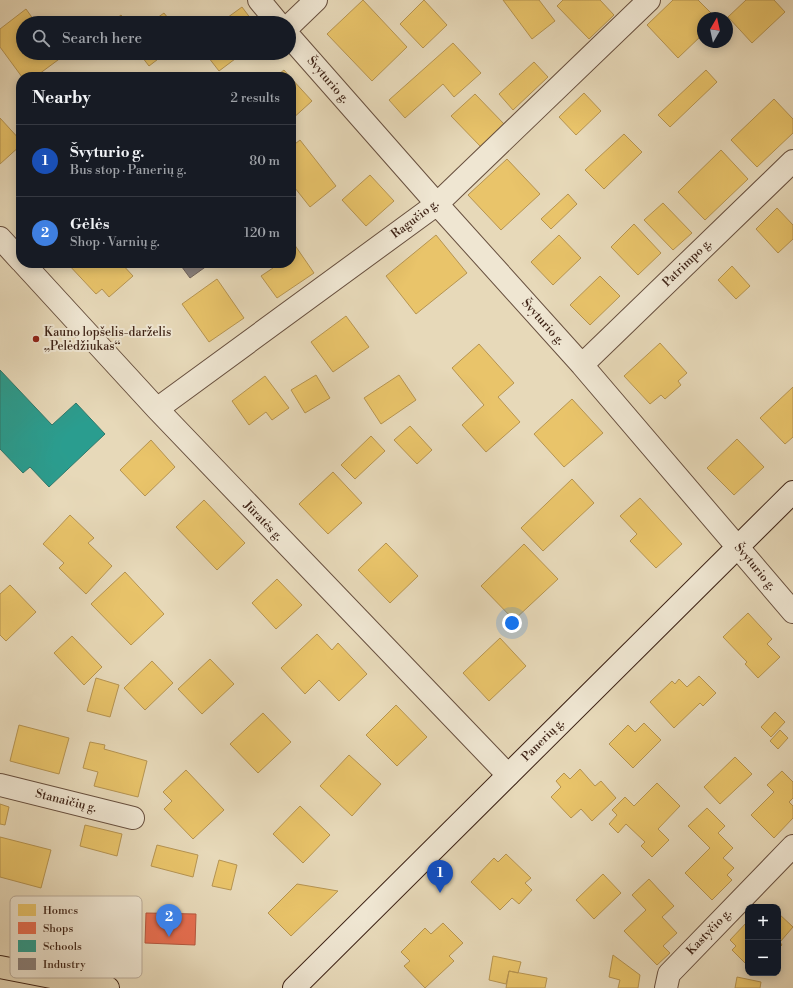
<!DOCTYPE html>
<meta charset="utf-8">
<style>
:root{--surface:#171b24;--page:#20242c;--text:#f1f3f6;--muted:#9ea1a6;--line:#363941;--accent:#c59692}
body{margin:0;font-family:"Libre Bodoni",serif;background:var(--page);color:var(--text)}
.controls{position:absolute;right:12px;bottom:12px;display:grid;overflow:hidden;border-radius:8px;box-shadow:0 2px 10px #0003}
.controls button{width:36px;height:36px;display:grid;place-items:center;padding:0;border:0;border-bottom:1px solid var(--line);background:var(--surface);color:var(--text);font:20px sans-serif}
.compass{position:absolute;left:697px;top:12px;width:36px;height:36px;border-radius:50%;background:var(--surface);box-shadow:0 2px 10px #0003;rotate:9deg}
.you{position:absolute;left:512px;top:623px;width:14px;height:14px;margin:-10px;border:3px solid #fff;border-radius:50%;background:#1a73e8;box-shadow:0 0 0 6px #1a73e833}
.badge{display:grid;place-items:center;width:26px;height:26px;border-radius:50%;background:var(--accent);color:#fff;font-size:13px;font-weight:700}
.pin{position:absolute;translate:-50% -33px;filter:drop-shadow(0 1px 2px #0008)}
.pin::after{content:'';position:absolute;top:21px;width:14px;height:12px;background:inherit;clip-path:polygon(0 0,100% 0,50% 100%)}
.list{margin:0;padding:0;list-style:none}
h2{display:flex;justify-content:space-between;align-items:center;height:52px;margin:0;padding:0 16px;font-size:17px}
h2 small{font-size:13px;font-weight:400;color:var(--muted)}
.list li{display:grid;grid-template-columns:26px 1fr auto;gap:12px;align-items:center;box-sizing:border-box;height:72px;padding:0 16px;border-top:1px solid var(--line)}
.list b{display:block;font-size:15px;white-space:nowrap}
.list p{margin:0;font-size:13px;white-space:nowrap;color:var(--muted)}
.list em{font-size:13px;font-style:normal;color:var(--muted)}
.icon{flex:none;width:22px;height:22px;fill:none;stroke:currentColor;stroke-width:2;stroke-linecap:round;stroke-linejoin:round}
.map{position:relative;flex:none;width:793px;height:988px;overflow:hidden}
.search{position:absolute;background:var(--surface);box-shadow:0 2px 10px #0003;left:16px;top:16px;width:280px;height:44px;display:flex;align-items:center;gap:10px;box-sizing:border-box;padding:0 14px;border-radius:22px;color:var(--muted);font-size:15px}
.panel{position:absolute;background:var(--surface);box-shadow:0 2px 10px #0003;left:16px;top:72px;width:280px;height:196px;border-radius:16px}
.map>svg:first-child{display:block}
.homes{fill:#e9c46a;stroke:#b69451}
.shops{fill:#e76f51;stroke:#b4583f}
.schools{fill:#2a9d8f;stroke:#30786b}
.industry{fill:#8a817c;stroke:#73655d}
.lines{fill:none;stroke-linecap:round;stroke-linejoin:round}
.minor-casing{stroke:#68503f;stroke-width:24}
.secondary-casing{stroke:#3e2316;stroke-width:24}
.primary-casing{stroke:#3e2316;stroke-width:24}
.minor{stroke:#efe6d2;stroke-width:22}
.secondary{stroke:#efe6d2;stroke-width:22}
.primary{stroke:#e7d9b9;stroke-width:22}
.poi-dot{fill:#8f2418;stroke:#efe6d2;stroke-width:1.5}
.labels{text-anchor:middle;dominant-baseline:central;stroke-width:4;stroke-linejoin:round;paint-order:stroke}
.street-label{font-size:12px;fill:#3e2316;stroke:#efe6d2}
.poi-label{font-size:12px;fill:#3e2316;stroke:#efe6d2;text-anchor:start}
.key{fill:#efe6d2;stroke:#baac9a;stroke-width:1}
.key-label{font-size:11px;fill:#3e2316}
</style>
<div class="map">
<svg width="793" height="988" viewBox="0 0 793 988">
<rect width="100%" height="100%" fill="#e7d9b9"/>
<filter id="stains"><feTurbulence type="fractalNoise" baseFrequency=".005" numOctaves="4"/><feColorMatrix values="0 0 0 0 .2 0 0 0 0 .09 0 0 0 0 .02 0 0 0 .5 -.17"/></filter>
<radialGradient id="worn" r=".72"><stop offset=".6" stop-color="#630" stop-opacity="0"/><stop offset="1" stop-color="#630" stop-opacity=".3"/></radialGradient>
<path class="homes" d="M363,0L407,47L372,81L327,34Z
M424,0L447,25L423,48L400,24Z
M503,0H539L555,21L532,39Z
M563,0H600L614,15L589,39L557,6Z
M673,0H698L716,18H703V34L678,58L647,25Z
M746,0H774L785,12L752,43L728,17Z
M242,7L254,23H220Z
M26,9L36,23H23V53H59L62,57L35,77H22L0,47V29Z
M164,13L172,23H150Z
M121,15L126,21L111,23Z
M453,43L481,73L454,97L443,84L405,118L389,100Z
M139,53H166L149,66Z
M205,53H243L219,71Z
M534,62L548,77L513,110L499,94Z
M284,70L290,77H275Z
M706,70L717,82L670,127L658,115Z
M291,78L312,101L291,120Z
M584,93L601,111L576,135L559,117Z
M475,94L505,125L481,147L451,116Z
M774,99L793,119V133L757,167L731,140Z
M0,118L21,141V145L0,164Z
M624,134L642,152L604,189L585,170Z
M300,140L336,186L310,207L291,183V147Z
M721,150L748,179L705,220L678,192Z
M507,159L540,194L501,230L468,195Z
M370,175L394,201L366,226L342,200Z
M568,194L577,204L551,229L541,219Z
M663,203L692,233L673,250L644,220Z
M777,208L793,225V239L778,253L756,229Z
M634,224L661,253L638,275L611,247Z
M436,235L467,273L416,314L386,276Z
M559,235L581,258L553,285L531,262Z
M292,241L314,273L277,298L261,276L273,268L269,263H291Z
M67,263H121L133,276L109,297L102,289L96,294Z
M732,266L750,286L736,299L718,280Z
M600,276L620,296L590,325L570,305Z
M217,279L244,318L209,342L182,304Z
M346,316L369,347L333,372L311,342Z
M660,343L687,373L678,381L681,385L665,399L661,395L650,404L624,376Z
M479,344L514,383L498,397L520,422L486,452L462,425L484,405L452,368Z
M316,375L330,398L305,413L291,390Z
M399,375L416,400L381,424L364,398Z
M265,376L289,408L272,420L266,412L249,425L232,401Z
M793,387V437L785,444L760,418Z
M572,399L603,433L564,467L534,434Z
M410,426L432,450L417,464L394,440Z
M371,436L385,451L355,479L341,465Z
M737,439L764,467L734,495L707,468Z
M151,440L175,467L145,496L120,470Z
M333,472L362,503L328,534L299,504Z
M572,479L594,503L543,551L521,528Z
M640,498L682,544L656,568L630,541L637,534L620,516Z
M204,500L245,543L217,570L176,527Z
M70,515L94,538L88,543L112,566L86,594L59,568L64,563L43,544Z
M386,543L418,576L390,603L358,570Z
M524,544L558,579L514,620L481,586Z
M125,572L164,614L131,645L91,604Z
M277,579L302,605L276,629L252,603Z
M10,585L36,612L6,641L0,635V594Z
M748,613L772,639L767,644L780,657L758,678L745,664L747,662L723,637Z
M317,634L332,650L338,643L367,674L339,701L319,680L305,694L281,668Z
M72,636L102,667L84,685L54,653Z
M500,638L526,666L489,701L463,673Z
M210,659L234,684L202,714L178,689Z
M152,661L173,683L145,710L124,688Z
M699,676L716,693L703,706L700,703L674,728L650,702L672,681L675,684L679,679L687,687Z
M96,678L119,685L110,717L87,711Z
M396,705L427,737L397,766L366,735Z
M775,712L785,722L771,737L761,727Z
M263,713L291,742L258,773L230,744Z
M644,723L661,740L633,768L609,744L628,725L635,732Z
M19,725L69,738L59,774L10,761Z
M780,730L788,738L778,749L770,741Z
M90,742L105,745L104,749L147,761L138,797L94,786L98,772L83,768Z
M349,755L381,784L352,816L320,786Z
M735,757L752,774L720,804L704,787Z
M580,769L595,786L601,781L616,798L592,821L581,809L571,818L551,797L561,787L556,781L564,773L570,779Z
M186,770L224,810L193,839L164,809L172,801L163,792Z
M782,771L793,782V798L789,802L793,806V818L774,838L751,815L774,792L767,785Z
M657,783L680,806L658,829L669,840L652,857L641,846L645,842L626,824L618,833L609,824L617,815L612,810L625,797L634,806Z
M0,804L9,807L5,825L0,824Z
M300,806L330,835L303,863L273,834Z
M707,808L725,826L718,833L733,848L723,858L734,868L727,875L732,880L712,900L685,873L710,848L688,826Z
M85,825L122,834L117,856L80,846Z
M0,837L51,850L41,888L0,877Z
M157,845L198,855L193,877L151,866Z
M506,854L531,878L525,883L532,890L519,904L512,898L500,910L471,882L494,858L498,862Z
M219,860L237,865L231,890L212,886Z
M603,874L621,893L594,919L576,900Z
M649,879L674,906L662,917L677,933L663,946L670,953L657,965L624,931L646,910L632,895Z
M297,884L338,891L291,936L268,913Z
M778,913L793,927L780,942L782,945L778,949Z
M748,921V966L732,950L736,946L730,940Z
M443,923L463,943L449,956L454,961L425,988L404,966L410,961L401,952L425,928L431,934Z
M613,955L640,975L638,988H618L620,980L609,977Z
M493,956L521,962L518,973L509,971L506,984L489,980Z
M509,971L547,978L545,988H506Z
M737,977L761,982L760,988H735Z"/>
<path class="shops" d="M146,913L196,914L195,945L145,943Z"/>
<path class="schools" d="M0,370L52,425L76,403L105,434L49,487L30,467L23,473L0,449Z"/>
<path class="industry" d="M179,263H211L190,278Z"/>
<g class="lines">
<g class="minor-casing">
<path id="minor" d="M259,0L278,23
M289,26L316,0
M289,36L437,204L582,365L793,612
M0,238L21,261
M23,263L157,409L508,775
M582,365L793,161
M157,409L437,204L649,0
M0,785L133,818
M666,988L669,974L793,846"/>
</g>
<g class="secondary-casing">
<path id="secondary" d="M294,988L793,492"/>
</g>
<g class="primary-casing">
<path id="primary" d="M0,967L108,988"/>
</g>
<use href="#minor" class="minor"/>
<use href="#secondary" class="secondary"/>
<use href="#primary" class="primary"/>
</g>
<circle class="poi-dot" cx="36" cy="339" r="4"/>
<g class="labels">
<g class="street-label">
<text transform="translate(328 80) rotate(49)">Švyturio g.</text>
<text transform="translate(415 219) rotate(-37)">Ragučio g.</text>
<text transform="translate(687 263) rotate(-44)">Patrimpo g.</text>
<text transform="translate(543 322) rotate(48)">Švyturio g.</text>
<text transform="translate(263 521) rotate(46)">Jūratės g.</text>
<text transform="translate(755 567) rotate(50)">Švyturio g.</text>
<text transform="translate(543 740) rotate(-45)">Panerių g.</text>
<text transform="translate(66 801) rotate(14)">Stanaičių g.</text>
<text transform="translate(709 932) rotate(-46)">Kastyčio g.</text>
</g>
<g class="poi-label">
<text x="44" y="332">Kauno lopšelis-darželis<tspan x="44" dy="14">„Pelėdžiukas“</tspan></text>
</g>
</g>
<rect x="10" y="896" width="132" height="82" rx="6" class="key"/>
<rect x="18" y="904" width="18" height="12" fill="#e9c46a"/>
<rect x="18" y="922" width="18" height="12" fill="#e76f51"/>
<rect x="18" y="940" width="18" height="12" fill="#2a9d8f"/>
<rect x="18" y="958" width="18" height="12" fill="#8a817c"/>
<g class="key-label">
<text x="43" y="914">Homes</text>
<text x="43" y="932">Shops</text>
<text x="43" y="950">Schools</text>
<text x="43" y="968">Industry</text>
</g>
<rect width="100%" height="100%" filter="url(#stains)"/>
<rect width="100%" height="100%" fill="url(#worn)"/>
</svg>
<div class="controls">
<button>+</button>
<button>−</button>
</div>
<svg class="compass" viewBox="-18 -18 36 36"><path d="M0-13l5 13h-10z" fill="#e53935"/><path d="M0 13l5-13h-10z" fill="#9ea1a6"/></svg>
<div class="you"></div>
<div class="pin badge" style="left:440px;top:893px;background:#1a4fb4">1</div>
<div class="pin badge" style="left:169px;top:937px;background:#3f7fe0">2</div>
<div class="search"><svg class="icon" aria-label="search" viewBox="0 0 24 24"><circle cx="10" cy="10" r="6"/><path d="M15 15l6 6"/></svg>Search here</div>
<section class="panel">
<h2>Nearby<small>2 results</small></h2>
<ul class="list">
<li><span class="badge" style="background:#1a4fb4">1</span><div><b>Švyturio g.</b><p>Bus stop · Panerių g.</p></div><em>80 m</em></li>
<li><span class="badge" style="background:#3f7fe0">2</span><div><b>Gėlės</b><p>Shop · Varnių g.</p></div><em>120 m</em></li>
</ul>
</section>
</div>
